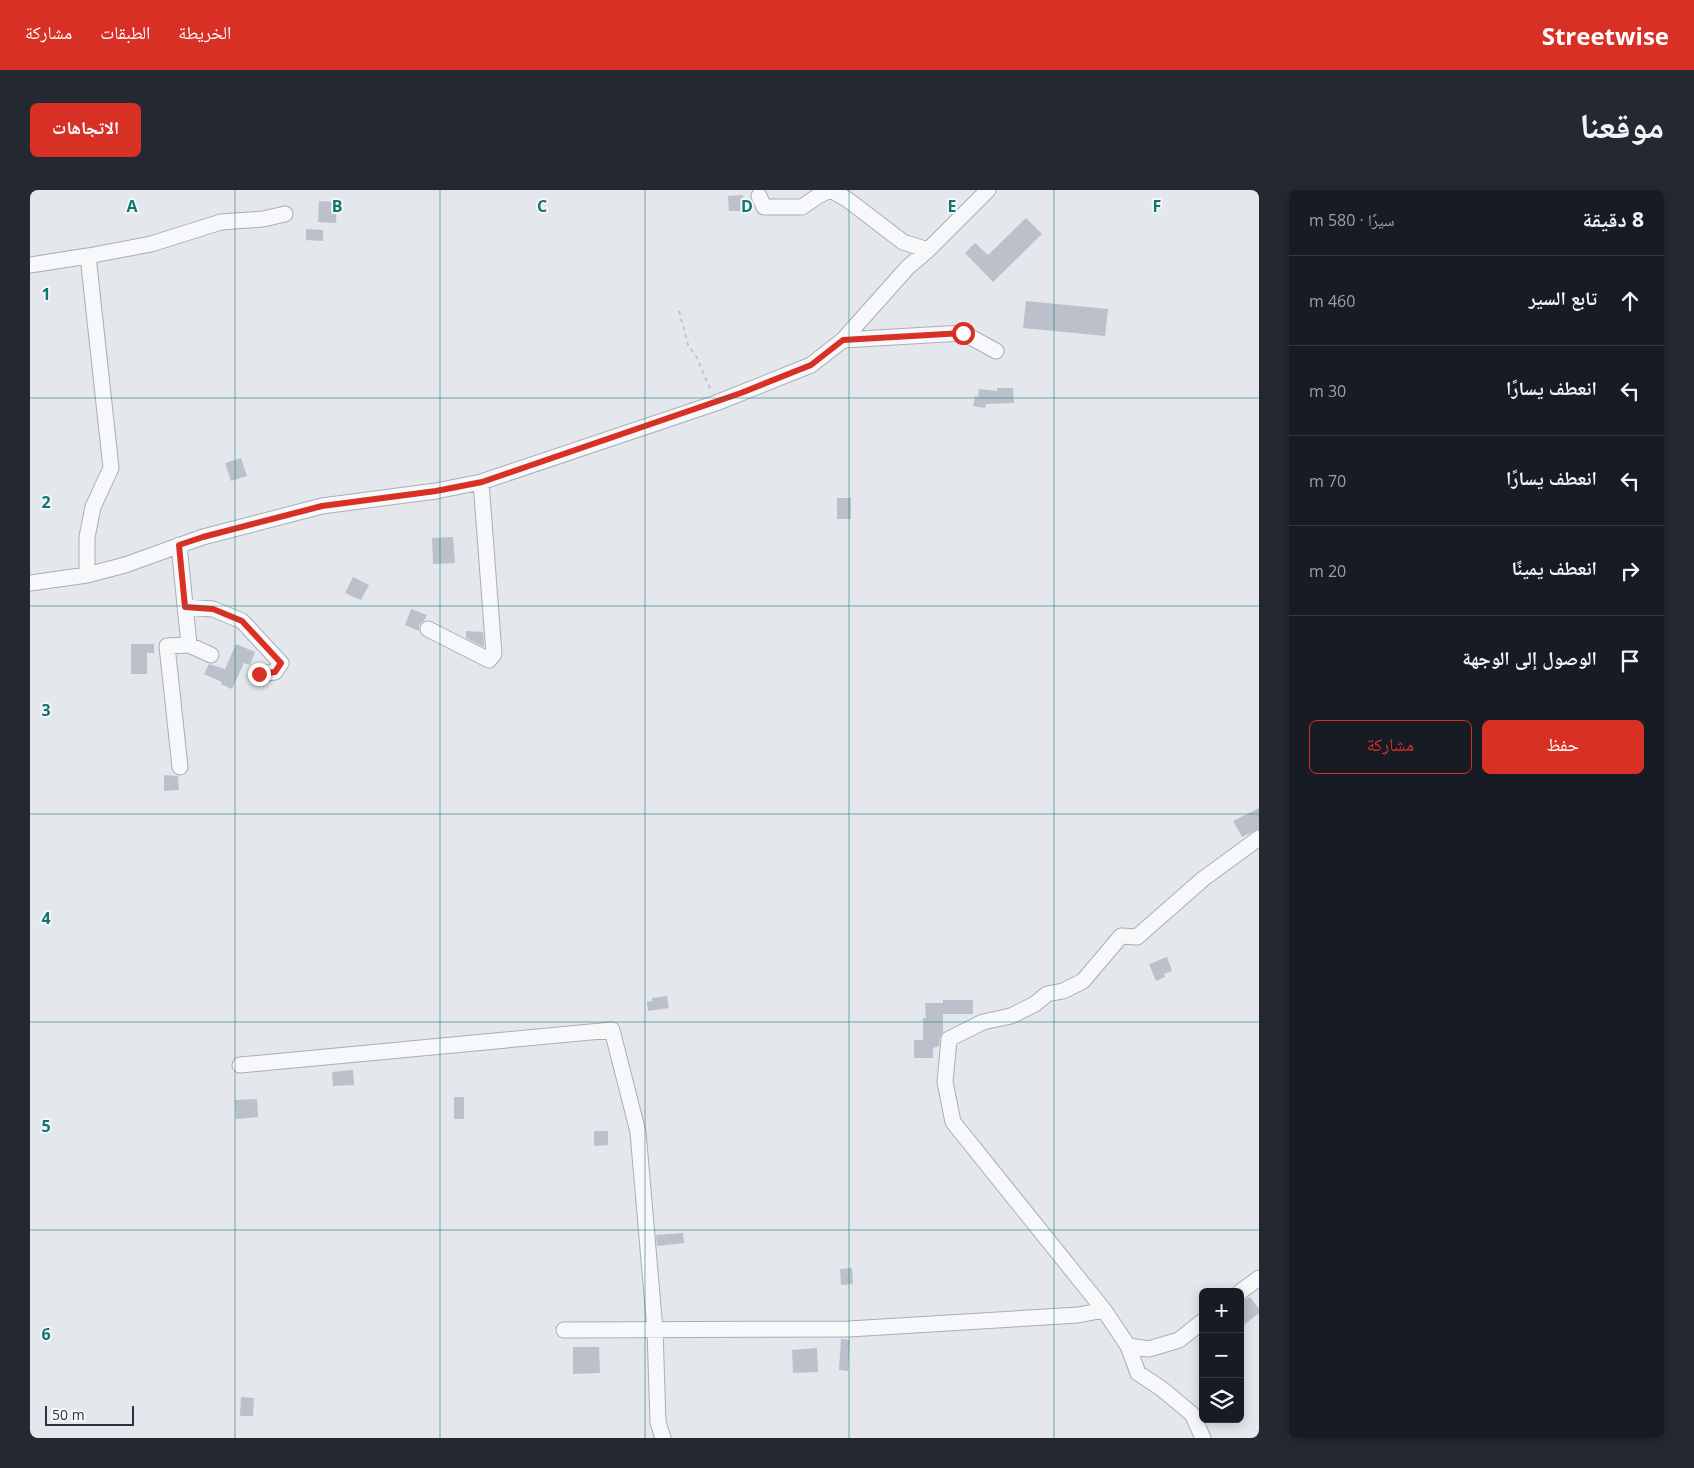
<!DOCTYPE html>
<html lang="ar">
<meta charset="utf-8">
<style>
:root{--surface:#171b24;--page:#242831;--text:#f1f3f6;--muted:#9ea1a6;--line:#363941;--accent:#d93025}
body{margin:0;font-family:"Open Sans","Noto Naskh Arabic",sans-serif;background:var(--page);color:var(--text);direction:rtl}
.controls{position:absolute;right:15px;bottom:15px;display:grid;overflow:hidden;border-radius:8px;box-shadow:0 2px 12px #0003}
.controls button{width:45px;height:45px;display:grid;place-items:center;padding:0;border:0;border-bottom:1px solid var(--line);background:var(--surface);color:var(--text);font:25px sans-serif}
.scale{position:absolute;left:15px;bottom:12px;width:89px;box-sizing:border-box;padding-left:5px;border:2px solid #2b3445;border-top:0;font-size:14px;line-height:18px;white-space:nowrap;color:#2b3445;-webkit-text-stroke:4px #f4f6f9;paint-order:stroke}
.stop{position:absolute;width:15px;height:15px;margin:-11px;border:4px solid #d93025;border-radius:50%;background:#fff}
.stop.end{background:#d93025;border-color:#fff;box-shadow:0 1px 5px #0008}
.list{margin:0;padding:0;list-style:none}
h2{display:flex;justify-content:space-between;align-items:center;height:65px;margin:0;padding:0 20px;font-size:21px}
h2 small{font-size:16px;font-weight:400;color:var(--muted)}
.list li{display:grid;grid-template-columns:32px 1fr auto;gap:15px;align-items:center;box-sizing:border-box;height:90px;padding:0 20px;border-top:1px solid var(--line)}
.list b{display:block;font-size:19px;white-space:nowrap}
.list em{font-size:16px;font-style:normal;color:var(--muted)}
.actions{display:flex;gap:10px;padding:15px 20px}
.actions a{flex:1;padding:11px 0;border:1px solid var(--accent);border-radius:8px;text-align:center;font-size:18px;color:var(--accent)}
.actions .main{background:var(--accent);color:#fff}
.icon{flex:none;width:28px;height:28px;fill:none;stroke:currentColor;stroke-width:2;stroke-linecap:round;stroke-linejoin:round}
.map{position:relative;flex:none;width:1229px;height:1248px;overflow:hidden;direction:ltr;border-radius:8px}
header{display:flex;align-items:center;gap:30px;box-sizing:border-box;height:70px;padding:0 25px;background:var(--accent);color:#fff}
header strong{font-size:24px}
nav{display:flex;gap:28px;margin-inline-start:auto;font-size:18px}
.intro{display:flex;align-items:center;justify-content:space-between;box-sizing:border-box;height:120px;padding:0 30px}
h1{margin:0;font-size:35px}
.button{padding:12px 22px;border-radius:8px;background:var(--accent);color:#fff;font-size:18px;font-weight:700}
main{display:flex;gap:30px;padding:0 30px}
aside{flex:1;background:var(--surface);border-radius:8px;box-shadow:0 2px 12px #0003}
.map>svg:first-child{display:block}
.building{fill:#bbc0ca}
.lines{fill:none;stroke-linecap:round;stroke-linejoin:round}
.minor-casing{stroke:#a9aeb7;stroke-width:17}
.path{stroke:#c2c5cb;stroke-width:2;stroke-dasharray:4 4;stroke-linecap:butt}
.minor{stroke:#f7f8fa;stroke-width:15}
.route{stroke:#d93025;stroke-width:6}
.grid{fill:none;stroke:#0f766e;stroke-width:1;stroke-opacity:0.55}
.grid-label{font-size:16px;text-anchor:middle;font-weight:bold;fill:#0f766e;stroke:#f4f6f9;stroke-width:4;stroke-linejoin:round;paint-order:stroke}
</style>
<header>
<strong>Streetwise</strong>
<nav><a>الخريطة</a><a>الطبقات</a><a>مشاركة</a></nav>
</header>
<div class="intro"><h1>موقعنا</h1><a class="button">الاتجاهات</a></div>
<main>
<aside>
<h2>8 دقيقة<small>سيرًا · 580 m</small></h2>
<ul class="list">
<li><svg class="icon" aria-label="ahead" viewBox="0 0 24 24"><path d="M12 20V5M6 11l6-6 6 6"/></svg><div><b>تابع السير</b></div><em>460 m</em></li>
<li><svg class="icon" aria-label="left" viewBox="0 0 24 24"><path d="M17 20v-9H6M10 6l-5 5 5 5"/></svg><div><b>انعطف يسارًا</b></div><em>30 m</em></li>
<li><svg class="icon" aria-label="left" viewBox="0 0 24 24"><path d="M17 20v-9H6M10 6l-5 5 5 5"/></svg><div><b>انعطف يسارًا</b></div><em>70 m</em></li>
<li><svg class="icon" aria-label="right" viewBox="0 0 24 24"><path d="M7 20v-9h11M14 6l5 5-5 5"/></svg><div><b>انعطف يمينًا</b></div><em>20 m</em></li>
<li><svg class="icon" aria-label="arrive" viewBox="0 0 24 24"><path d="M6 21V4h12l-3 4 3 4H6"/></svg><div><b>الوصول إلى الوجهة</b></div></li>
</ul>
<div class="actions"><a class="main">حفظ</a><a>مشاركة</a></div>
</aside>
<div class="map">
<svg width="1229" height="1248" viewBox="0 0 1229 1248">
<rect width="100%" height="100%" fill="#e4e7ec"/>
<path class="building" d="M713,5L714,21H699L698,6Z
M289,11L307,12L306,33L288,32Z
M996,28L1012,44L963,92L935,63L945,53L958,65Z
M276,39L293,40V51L276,50Z
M996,111L1078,119L1075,146L993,138Z
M967,198H983L984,213L956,214L955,218L943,216L945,206L948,207L949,199L967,201Z
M211,268L217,286L201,291L195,273Z
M807,308H821V329H807Z
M423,347L425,373L403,374L402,348Z
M323,387L339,395L331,410L315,403Z
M381,419L397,425L394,431L389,435V441L375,435Z
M436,441L453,442L454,457L436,448Z
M101,454H124V463H117V484H101Z
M206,454L225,462L220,475L214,473L202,499L191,494L192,492L174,484L179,474L195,479Z
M134,585L148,586L149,600L134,601Z
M1229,618V639L1212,647L1203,631Z
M1137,767L1142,781L1134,784L1135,787L1126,791L1119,774Z
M637,806L639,818L618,821L617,812L622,811V808Z
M913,810H943V824H913V842L910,848L909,856L903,858V868H884V850H893V828H896L895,813H913Z
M323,880L324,895L303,896L302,882Z
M424,907H434V929H424Z
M227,909L228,927L206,929L205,910Z
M564,941H578V955L564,956Z
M653,1043L654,1053L627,1056L626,1045Z
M822,1078L823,1094L811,1095L810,1079Z
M1220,1107L1229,1119V1123L1210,1138V1112Z
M811,1149L820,1150L818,1181L809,1180Z
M543,1157H569L570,1183L543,1184Z
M787,1158L788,1182L763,1183L762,1160Z
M211,1207L224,1208L223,1226H210Z"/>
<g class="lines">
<g class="minor-casing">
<path id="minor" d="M801,0L818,10L873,52L898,60
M729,6L734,17H772L788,6L800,0
M58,66L121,54L191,32L233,29L255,24
M0,75L58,66L81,278L63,317L57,347V385
M813,150L933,143L966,161
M149,355L159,455L137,456L150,577
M0,393L57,385L95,375L173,347L292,316L406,301L451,292L686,213L781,175L813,150L878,77L898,60L958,0
M155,417L183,419L212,431L251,473L245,482L229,484
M398,439L459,470L464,464L451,292
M159,455L181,465
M210,875L582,840L608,942L625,1140L628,1232L633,1248
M1210,1102L1229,1088
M1074,1120L923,932L915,892L919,849L953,832L981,826L1005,814L1017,804L1033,801L1053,791L1091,746L1107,747L1173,689L1229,648
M534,1140L819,1139L1048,1125L1074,1120L1098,1156L1119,1159L1149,1150L1173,1131
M1098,1156L1108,1183L1132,1199L1162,1224L1173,1248"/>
</g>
<path class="path" d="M649,121L658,155L667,168L681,201"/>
<use href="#minor" class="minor"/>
</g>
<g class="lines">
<path class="route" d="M229,484L245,482L251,473L212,431L183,419L155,417L149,355L173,347L292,316L406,301L452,292L711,203L781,175L813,150L933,143"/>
</g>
<path class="grid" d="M205,0V1248M410,0V1248M615,0V1248M819,0V1248M1024,0V1248M0,208H1229M0,416H1229M0,624H1229M0,832H1229M0,1040H1229"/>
<g class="grid-label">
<text x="102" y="22">A</text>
<text x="307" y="22">B</text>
<text x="512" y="22">C</text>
<text x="717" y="22">D</text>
<text x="922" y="22">E</text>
<text x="1127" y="22">F</text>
<text x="16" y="110">1</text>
<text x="16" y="318">2</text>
<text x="16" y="526">3</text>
<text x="16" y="734">4</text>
<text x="16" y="942">5</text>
<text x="16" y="1150">6</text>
</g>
</svg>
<div class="controls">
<button>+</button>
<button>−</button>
<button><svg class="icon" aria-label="layers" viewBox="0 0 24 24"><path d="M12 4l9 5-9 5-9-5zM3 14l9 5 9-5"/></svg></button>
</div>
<div class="scale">50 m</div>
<div class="stop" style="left:933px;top:143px"></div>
<div class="stop end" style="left:229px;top:484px"></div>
</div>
</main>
